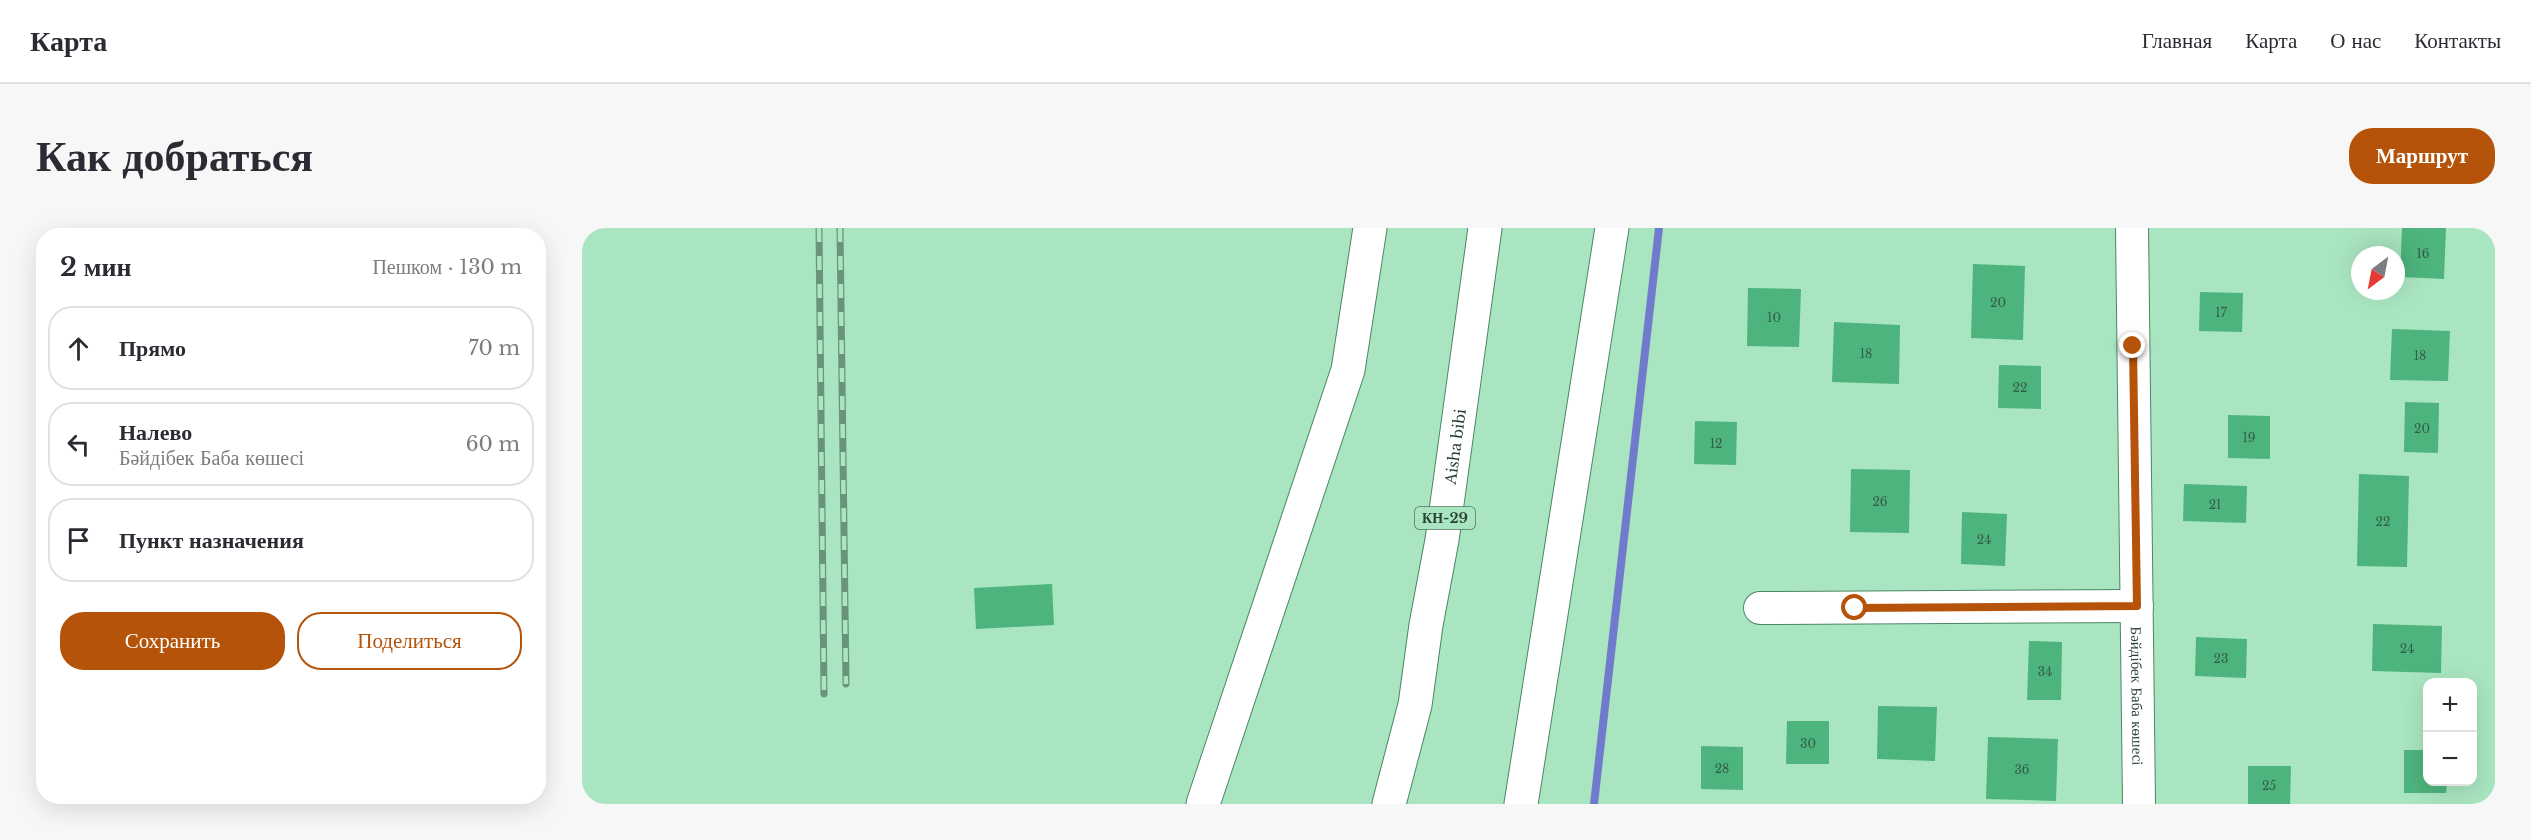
<!DOCTYPE html>
<html lang="ru">
<meta charset="utf-8">
<style>
:root{--surface:#fff;--page:#f7f7f7;--text:#2b2b33;--muted:#7c7c81;--line:#e1e1e2;--accent:#b45309}
body{margin:0;font-family:"Libre Baskerville",serif;background:var(--page);color:var(--text)}
.controls{position:absolute;right:18px;bottom:18px;display:grid;overflow:hidden;border-radius:12px;box-shadow:0 6px 24px #0002}
.controls button{width:54px;height:54px;display:grid;place-items:center;padding:0;border:0;border-bottom:2px solid var(--line);background:var(--surface);color:var(--text);font:30px sans-serif}
.compass{position:absolute;left:1769px;top:18px;width:54px;height:54px;border-radius:50%;background:var(--surface);box-shadow:0 6px 24px #0002;rotate:212deg}
.stop{position:absolute;width:18px;height:18px;margin:-14px;border:4px solid #b45309;border-radius:50%;background:#fff}
.stop.end{background:#b45309;border-color:#fff;box-shadow:0 2px 6px #0008}
.list{margin:0;padding:0;list-style:none}
h2{display:flex;justify-content:space-between;align-items:center;height:78px;margin:0;padding:0 24px;font-size:26px}
h2 small{font-size:20px;font-weight:400;color:var(--muted)}
.list li{display:grid;grid-template-columns:39px 1fr auto;gap:18px;align-items:center;box-sizing:border-box;height:84px;margin:0 12px 12px;padding:0 12px;border:2px solid var(--line);border-radius:24px}
.list b{display:block;font-size:22px;white-space:nowrap}
.list p{margin:0;font-size:20px;white-space:nowrap;color:var(--muted)}
.list em{font-size:20px;font-style:normal;color:var(--muted)}
.actions{display:flex;gap:12px;padding:18px 24px}
.actions a{flex:1;padding:14px 0;border:2px solid var(--accent);border-radius:24px;text-align:center;font-size:21px;color:var(--accent)}
.actions .main{background:var(--accent);color:#fff}
.icon{flex:none;width:33px;height:33px;fill:none;stroke:currentColor;stroke-width:2;stroke-linecap:round;stroke-linejoin:round}
.map{position:relative;flex:none;width:1913px;height:576px;overflow:hidden;border-radius:24px}
header{display:flex;align-items:center;gap:36px;box-sizing:border-box;height:84px;padding:0 30px;background:var(--surface);border-bottom:2px solid var(--line)}
header strong{font-size:28px}
nav{display:flex;gap:33px;margin-inline-start:auto;font-size:21px}
.intro{display:flex;align-items:center;justify-content:space-between;box-sizing:border-box;height:144px;padding:0 36px}
h1{margin:0;font-size:42px}
.button{padding:15px 27px;border-radius:24px;background:var(--accent);color:#fff;font-size:21px;font-weight:700}
main{display:flex;gap:36px;padding:0 36px}
aside{flex:1;background:var(--surface);border-radius:24px;box-shadow:0 6px 24px #0002}
.map>svg:first-child{display:block}
.lines{fill:none;stroke-linecap:round;stroke-linejoin:round}
.stream{stroke:#717bcd;stroke-width:8}
.building{fill:#4eb47d}
.minor-casing{stroke:#4c8664;stroke-width:34}
.major-casing{stroke:#4c8664;stroke-width:35}
.minor{stroke:#fff;stroke-width:32}
.major{stroke:#fff;stroke-width:33}
.rail-casing{stroke:#69947a;stroke-width:7}
.rail{stroke:#a9e5c0;stroke-width:4.5;stroke-dasharray:14;stroke-linecap:butt}
.route{stroke:#b45309;stroke-width:8}
.labels{text-anchor:middle;dominant-baseline:central;stroke-width:4.5;stroke-linejoin:round;paint-order:stroke}
.number-label{font-size:12px;fill:#325e46}
.shield{fill:#a9e5c0;stroke:#4f735d;stroke-width:1.5}
.shield-label{font-size:14px;font-weight:bold;fill:#294233}
.street-label{font-size:15px;fill:#294233;stroke:#a9e5c0}
</style>
<header>
<strong>Карта</strong>
<nav><a>Главная</a><a>Карта</a><a>О нас</a><a>Контакты</a></nav>
</header>
<div class="intro"><h1>Как добраться</h1><a class="button">Маршрут</a></div>
<main>
<aside>
<h2>2 мин<small>Пешком · 130 m</small></h2>
<ul class="list">
<li><svg class="icon" aria-label="ahead" viewBox="0 0 24 24"><path d="M12 20V5M6 11l6-6 6 6"/></svg><div><b>Прямо</b></div><em>70 m</em></li>
<li><svg class="icon" aria-label="left" viewBox="0 0 24 24"><path d="M17 20v-9H6M10 6l-5 5 5 5"/></svg><div><b>Налево</b><p>Бәйдібек Баба көшесі</p></div><em>60 m</em></li>
<li><svg class="icon" aria-label="arrive" viewBox="0 0 24 24"><path d="M6 21V4h12l-3 4 3 4H6"/></svg><div><b>Пункт назначения</b></div></li>
</ul>
<div class="actions"><a class="main">Сохранить</a><a>Поделиться</a></div>
</aside>
<div class="map">
<svg width="1913" height="576" viewBox="0 0 1913 576">
<rect width="100%" height="100%" fill="#a9e5c0"/>
<g class="lines">
<path class="stream" d="M1012,576L1077,0"/>
</g>
<path class="building" d="M1820,0H1864L1862,51L1818,49Z
M1391,36L1443,38L1441,112L1389,110Z
M1166,60L1219,61L1217,119L1165,118Z
M1618,64L1661,65L1660,104L1617,103Z
M1252,94L1318,97L1317,156L1250,154Z
M1810,101L1868,103L1866,153L1808,152Z
M1417,137L1459,138V181L1416,180Z
M1823,174L1857,175L1856,225L1822,224Z
M1646,187L1688,188V231L1646,230Z
M1113,193L1155,194L1154,237L1112,236Z
M1269,241L1328,242L1327,305L1268,304Z
M1777,246L1827,248L1825,339L1775,338Z
M1602,256L1665,258L1664,295L1601,293Z
M1380,284L1425,286L1423,338L1379,336Z
M470,356L472,397L394,401L392,360Z
M1791,396L1860,398L1859,445L1790,443Z
M1614,409L1665,411L1664,450L1613,448Z
M1447,413L1480,414L1479,472H1445Z
M1296,478L1355,479L1353,533L1295,531Z
M1205,493H1247V536H1204Z
M1406,509L1476,511L1474,573L1404,571Z
M1119,518L1161,519V562L1119,561Z
M1822,522H1846V554H1865L1864,565H1822Z
M1666,538H1709L1708,576H1666Z"/>
<g class="lines">
<g class="minor-casing">
<g id="minor">
<path id="s1" d="M1550,0L1557,576"/>
<path d="M1178,380L1555,378"/>
</g>
</g>
<g class="major-casing">
<g id="major">
<path d="M621,576L766,142L788,0"/>
<path id="s2" d="M807,576L833,477L844,397L860,312L903,0"/>
<path d="M939,576L1030,0"/>
</g>
</g>
<use href="#minor" class="minor"/>
<use href="#major" class="major"/>
<g class="rail-casing">
<path id="rail" d="M237,0L242,466
M258,0L264,456"/>
</g>
<use href="#rail" class="rail"/>
</g>
<g class="lines">
<path class="route" d="M1273,380L1555,378L1551,118"/>
</g>
<g class="labels">
<g class="number-label">
<text x="1841" y="25">16</text>
<text x="1416" y="74">20</text>
<text x="1639" y="84">17</text>
<text x="1192" y="89">10</text>
<text x="1284" y="125">18</text>
<text x="1838" y="127">18</text>
<text x="1438" y="159">22</text>
<text x="1840" y="200">20</text>
<text x="1667" y="209">19</text>
<text x="1134" y="215">12</text>
<text x="1298" y="273">26</text>
<text x="1633" y="276">21</text>
<text x="1801" y="293">22</text>
<text x="1402" y="311">24</text>
<text x="1825" y="420">24</text>
<text x="1639" y="430">23</text>
<text x="1463" y="443">34</text>
<text x="1226" y="515">30</text>
<text x="1140" y="540">28</text>
<text x="1440" y="541">36</text>
<text x="1687" y="557">25</text>
</g>
<rect class="shield" x="833" y="279" width="60" height="22" rx="4.5"/>
<g class="shield-label">
<text x="863" y="290">КН-29</text>
</g>
<g class="street-label">
<text stroke="none"><textPath href="#s2" startOffset="364">Aisha bibi</textPath></text>
<text stroke="none"><textPath href="#s1" startOffset="468">Бәйдібек Баба көшесі</textPath></text>
</g>
</g>
</svg>
<div class="controls">
<button>+</button>
<button>−</button>
</div>
<svg class="compass" viewBox="-18 -18 36 36"><path d="M0-13l5 13h-10z" fill="#e53935"/><path d="M0 13l5-13h-10z" fill="#7c7c81"/></svg>
<div class="stop" style="left:1273px;top:380px"></div>
<div class="stop end" style="left:1551px;top:118px"></div>
</div>
</main>
